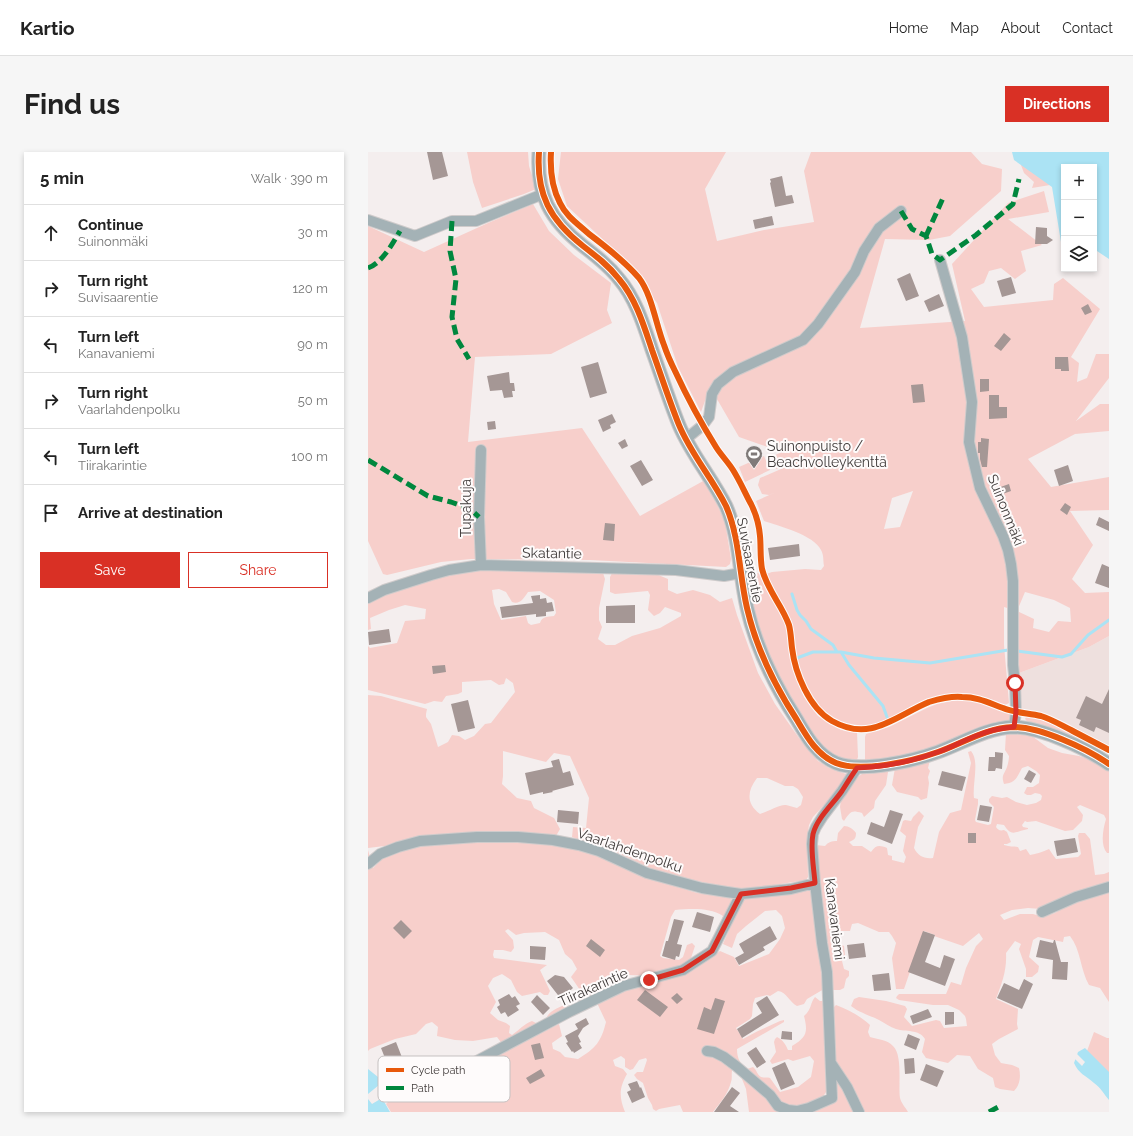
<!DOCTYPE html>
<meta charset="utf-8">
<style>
:root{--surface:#fff;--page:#f6f6f6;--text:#222;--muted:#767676;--line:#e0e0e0;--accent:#d93025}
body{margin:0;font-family:Raleway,sans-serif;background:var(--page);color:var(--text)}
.controls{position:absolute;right:12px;top:12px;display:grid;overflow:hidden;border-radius:0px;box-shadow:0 2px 6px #0003}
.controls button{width:36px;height:36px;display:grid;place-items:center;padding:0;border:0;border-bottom:1px solid var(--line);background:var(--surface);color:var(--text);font:20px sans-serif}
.stop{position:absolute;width:12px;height:12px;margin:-9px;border:3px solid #d93025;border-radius:50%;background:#fff}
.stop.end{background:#d93025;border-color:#fff;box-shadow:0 1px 4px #0008}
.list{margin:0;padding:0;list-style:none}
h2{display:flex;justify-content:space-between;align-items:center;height:52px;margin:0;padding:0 16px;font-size:17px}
h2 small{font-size:13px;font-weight:400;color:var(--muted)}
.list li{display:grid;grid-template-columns:26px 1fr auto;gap:12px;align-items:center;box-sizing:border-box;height:56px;padding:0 16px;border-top:1px solid var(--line)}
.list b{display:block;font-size:15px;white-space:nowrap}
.list p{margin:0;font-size:13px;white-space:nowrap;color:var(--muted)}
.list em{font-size:13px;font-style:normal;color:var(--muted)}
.actions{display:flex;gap:8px;padding:12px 16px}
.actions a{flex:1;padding:9px 0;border:1px solid var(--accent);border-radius:0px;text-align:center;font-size:14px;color:var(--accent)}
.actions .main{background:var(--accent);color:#fff}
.icon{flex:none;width:22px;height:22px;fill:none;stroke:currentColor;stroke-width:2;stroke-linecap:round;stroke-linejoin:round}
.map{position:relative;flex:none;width:741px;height:960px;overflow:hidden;border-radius:0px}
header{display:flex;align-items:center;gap:24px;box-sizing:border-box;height:56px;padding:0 20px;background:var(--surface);border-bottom:1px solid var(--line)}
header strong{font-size:19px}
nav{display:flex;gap:22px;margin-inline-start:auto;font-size:14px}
.intro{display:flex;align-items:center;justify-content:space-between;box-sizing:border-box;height:96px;padding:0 24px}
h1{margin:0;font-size:28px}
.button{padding:10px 18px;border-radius:0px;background:var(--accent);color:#fff;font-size:14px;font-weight:700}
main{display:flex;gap:24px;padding:0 24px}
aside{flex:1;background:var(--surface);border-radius:0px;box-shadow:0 2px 6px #0003}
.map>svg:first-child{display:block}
.built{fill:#eee0de}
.green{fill:#f7cfcb;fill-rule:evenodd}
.water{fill:#abe3f4}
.pier{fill:#f4eeee}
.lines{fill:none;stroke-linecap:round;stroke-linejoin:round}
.stream{stroke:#abe3f4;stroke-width:3}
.building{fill:#a59795}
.minor-casing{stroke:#cfcbcb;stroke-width:12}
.tertiary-casing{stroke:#cfcbcb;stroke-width:15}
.minor{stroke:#a4b2b6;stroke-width:10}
.tertiary{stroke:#a4b2b6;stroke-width:13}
.quiet{stroke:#00873e;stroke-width:5;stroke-dasharray:10 5;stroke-linecap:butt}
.cycleway-casing{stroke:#fefbfb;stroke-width:8}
.cycleway{stroke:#e8590c;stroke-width:6}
.route{stroke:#d93025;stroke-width:5}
.labels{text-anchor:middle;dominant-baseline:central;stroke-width:4;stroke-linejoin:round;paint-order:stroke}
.poi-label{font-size:14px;fill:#403b3a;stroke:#fefbfb;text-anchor:start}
.street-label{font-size:14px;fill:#403b3a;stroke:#fefbfb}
.key{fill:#fefbfb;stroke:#c5c1c1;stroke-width:1}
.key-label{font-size:11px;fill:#403b3a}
</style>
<header>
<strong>Kartio</strong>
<nav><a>Home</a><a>Map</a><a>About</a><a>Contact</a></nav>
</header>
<div class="intro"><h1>Find us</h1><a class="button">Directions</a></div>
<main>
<aside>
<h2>5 min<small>Walk · 390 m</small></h2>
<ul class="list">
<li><svg class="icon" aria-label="ahead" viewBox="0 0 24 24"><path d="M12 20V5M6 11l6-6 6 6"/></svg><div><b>Continue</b><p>Suinonmäki</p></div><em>30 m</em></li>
<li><svg class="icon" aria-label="right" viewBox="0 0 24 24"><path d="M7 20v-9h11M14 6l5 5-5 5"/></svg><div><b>Turn right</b><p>Suvisaarentie</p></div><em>120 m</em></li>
<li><svg class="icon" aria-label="left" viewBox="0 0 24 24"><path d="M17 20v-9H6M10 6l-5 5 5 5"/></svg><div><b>Turn left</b><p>Kanavaniemi</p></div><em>90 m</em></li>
<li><svg class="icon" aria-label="right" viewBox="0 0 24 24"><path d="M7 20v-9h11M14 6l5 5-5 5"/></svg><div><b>Turn right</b><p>Vaarlahdenpolku</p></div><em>50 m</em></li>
<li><svg class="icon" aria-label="left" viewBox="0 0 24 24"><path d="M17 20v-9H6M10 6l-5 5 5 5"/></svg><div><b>Turn left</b><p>Tiirakarintie</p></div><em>100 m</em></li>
<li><svg class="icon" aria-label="arrive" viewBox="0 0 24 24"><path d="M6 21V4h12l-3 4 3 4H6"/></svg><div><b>Arrive at destination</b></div></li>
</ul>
<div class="actions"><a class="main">Save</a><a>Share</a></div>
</aside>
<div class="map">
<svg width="741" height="960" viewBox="0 0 741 960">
<rect width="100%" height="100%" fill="#f4eeee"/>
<path class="built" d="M741,484V598L688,570L672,564L648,560L651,521L721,495Z"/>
<path class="green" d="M99,0H160L161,14L168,37L156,42L114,56L105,30Z
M193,0H358L337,37L349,89L396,78L446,70L436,19L443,0H603L614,12L634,17L633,39L582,84L561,88L517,87L492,176L597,169L584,112L640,51L676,39L681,60L640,67L674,93L653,99L658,119L647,127L633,116L621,119L616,131L603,137L616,155L685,148L686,132L695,126L732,157L703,205L711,211L709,230L719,226L728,202H741V226L708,269L732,252H741V279L707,282L660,307L683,335L741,325V358L702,359L725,393L704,427L717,441L741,440V484L721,495L651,521L649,459L636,455V493L641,551L637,553C621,546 604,540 587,542C574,543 560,547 549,552C534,559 521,569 505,574C497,576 489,575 481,573C450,565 437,535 429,507L423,508L424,516L436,545L450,564L473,578L489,580L490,605L488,611L479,609L460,601L442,580L405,516L387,467L379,428L380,424L387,421L398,422L404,420L437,417L453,418L456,414C455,409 456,403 453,398C446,383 411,374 396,369L388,349L408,340L401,343L394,342L390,333L392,326L420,314V313L408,317L403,305L414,300L371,285L342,235L333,260L310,215L289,151L265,120L243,95L199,54L190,27ZM545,339L532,375L516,377L524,346ZM657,440L686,448L702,456L703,470L690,469L681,480L665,476L666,467L649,459Z
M661,1L682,33L664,36L666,30L656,21L653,13Z
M165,52L181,79L206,103L243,131L239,158L244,171L183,202L107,205L100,290L214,276L272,364L337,328L343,339L357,370L363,407L362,412L358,415L222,408L103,407L73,410L19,423L15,422L0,389V74L56,100L120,71Z
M396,304L402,318L377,330L371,315Z
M114,417L235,421L237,427L231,456V468L234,475L230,487L238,493H247L264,484L292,476L313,464V461L297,455L292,461L286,464L280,458L282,443L280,439L247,442L242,440V425L244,421L288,422L300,427V438L309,442L325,438L342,443L352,450L364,446L369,463L390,521L407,552L431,586L450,609L461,616L478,622V624L469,639L445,665L441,673L439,686L440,725L438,728L376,738L329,729L284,717L252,702L204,685L205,675L218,676L221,646L202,604L186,601L178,610L135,599V624L134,632L149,646L163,649L166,656L186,666L192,677L188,684L165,681H125L0,696V543L13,544L59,557L58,562V565L63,572L70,595L80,590L84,583L91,584L97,588L106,584L117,572L123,571L147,540L145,531L138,526L136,532L131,533L123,528L94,530V540L90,542L78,544L74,550L66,549L57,552L0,538V494L2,496L29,491L37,469L57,467L58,457L37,453L21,458L2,466L3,477L0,478V449L67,424ZM131,437L138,440L144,450C152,453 156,446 160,440L172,439L186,448L188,461L186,464C180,465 174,464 172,471L163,473L160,471L158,464L133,468L126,452L124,438ZM389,626H399L417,634H425L430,637L435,645L433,653L429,656C425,655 422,654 418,653C412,652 399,660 392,662C378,652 379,639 389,626Z
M589,548L606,549L615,551L640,561L643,563C643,566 642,568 639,570L571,594L537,603L500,609L497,608V585L498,582L521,575L559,556L569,552Z
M658,565L670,566L679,569L733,596H727L660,570L657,567Z
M648,580L664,584L680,596L694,601L711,604L723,608L741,619V701H739C732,693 735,677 738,667L736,663L712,653L709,655L715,663L714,669L705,678L697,679L668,669L659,670L657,669L654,673L655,675L660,676V677C646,680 644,685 636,673L629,672L628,675C630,678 632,679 636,678L639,680L643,690L639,692H636V693C642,695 645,694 650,695L652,699L658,697L662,703C668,702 675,700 681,697L685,703L688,707L710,705L713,702L710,684L711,681H717L722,687L727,723L736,722L741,720V733L673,757L660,756L644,758L632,763L636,768L652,762H665L675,765L687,761L704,751L741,737V850L732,836L721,833C712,817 713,798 702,784L696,785L695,790L670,785L665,788L661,805L671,814L670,820L664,825H658V817L651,797L653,792L647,789L638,801C639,818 634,831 628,847L650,857L649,872L650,877L631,887L624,892L627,903L633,911L644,913L651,916C653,925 652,933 646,939L632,937L627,935L625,926L610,917L602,904L589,903L580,911L558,906L554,900L557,887C551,877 538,880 528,877C522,875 517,871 511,868C501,863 492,861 483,854L486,847L491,845L518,849L537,854L539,857L536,865L544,874L568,868L572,869L576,876L599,874L598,867L597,864L591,858L580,853H565L531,848L528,846L529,844L531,842H578L583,830L593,833L598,816L608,794L615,787L611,781L595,794L566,784L567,783L556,779L536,837H528L524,806L528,791L524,784L521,780H511L490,771L484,772L482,779H471L472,792L476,794L477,803L474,809L476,817L481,819V824L478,827L476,836L472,838H464L456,789L448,693L457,694C460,690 464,689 469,689L470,681L476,674C481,674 485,677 488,681C488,687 486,688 481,690L485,694H494L503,700C508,693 511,693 519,696L520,703L524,704V708L536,711L538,705L535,699L538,684L532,679L535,669L537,668L543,669L545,665L551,659L556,664L550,675L546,696C550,704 556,707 565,706L571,680L582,661L593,658L603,611L600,600L603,599C612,609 604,633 606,646L610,647V652L607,668L608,670L620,673L623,672L626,655L621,650V647L624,644L634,646L639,645L648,650L659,653L668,651L673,648L674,644L672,642L667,641L663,643H659L656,641L659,635H665L671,631L672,623L668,619L660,614L654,616C649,625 648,631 636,632C633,623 636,623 639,615C640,612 641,607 641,604L637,598L638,581Z
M562,608L560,616L562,619L560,625L561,631L559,646L553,648L550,645L529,640L524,633L527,616Z
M516,618H519L520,620L518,633L507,649L506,656L496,665L494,661C483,658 483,659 476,669L474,667L472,655L473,648L488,626L494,622Z
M125,687L175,690L209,696L250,711L278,725L329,741L357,743L363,747L364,754L351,775L355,764C341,755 322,757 307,758L303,765L292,804L295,806L311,808L315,805L319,793L324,791L327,794L322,809L304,818L285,824L261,823L245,829L223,845L212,838L203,825L209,817L204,808L197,802L191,788L177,780L156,781L148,783L140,777L137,779L145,788L146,796L143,800L135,798H126L125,803L126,806L179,813L172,818L182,839L180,843H176L172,840L154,844L149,840L143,828L134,822L125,826L120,834L128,850L122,861L130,868L138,871L142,874L141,881L144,883C151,878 156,872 164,869L168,871V875L135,893L129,885L105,889L87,888L69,884L70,875L64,870L58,872L48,882L27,887L2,897L0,899V698L5,716L16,705L44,694Z
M444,736L446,738L456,837L439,847L436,852L429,854C421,850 419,840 410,839L402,844L399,843L387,846L385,852L384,864L382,867L368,876L375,887L388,880L412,869L416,868V870L369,897C369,906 372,912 379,917L385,915C389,918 389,923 393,925C395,926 400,925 402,926L412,940L430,935L443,925L446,909L442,904L425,909L420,907L404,912L402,909L408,900L406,890L407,887L409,885C415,888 418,893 420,898H424V894C439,885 440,880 436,864C444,857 442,851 447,845L452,849H456L458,940L453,948L416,960H381L378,937L374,927L377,923L366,915C362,919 365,925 363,930C360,942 352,951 345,960H315L312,953L291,957L288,959L285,957L284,953L280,946L275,931L269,927L266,923L269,920H275L279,908L278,906L271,908L265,917L262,918L257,915V907L253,904L245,908L247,914L255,917L259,922C251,936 251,945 257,960H23L18,952L26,944L66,926L87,915H102L117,909L191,872L194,884L184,891L185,897L192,900L197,905L210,907C228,896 233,890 238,870L229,851L253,838L300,827L329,815L352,799L366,805L371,814L401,802L412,787L417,776L414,764L408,758L397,759L378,774L369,782L364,796L355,792L375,746Z
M196,853L204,856L178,870C178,860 188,857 196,853Z
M468,853C479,857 494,865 502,873L500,880L502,885C509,887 520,888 525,894C535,903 530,934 532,946C533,951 538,956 540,960H494L465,910L466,872L464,860L466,855Z
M726,880L739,886H741V921L719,899Z
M466,921L489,960H438L458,950Z"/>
<path class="water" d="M644,0H741V107L726,97V15H696V96H694L684,35L646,8Z
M717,896L741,920V948C736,942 732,935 726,931C717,923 711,922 706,911L710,900Z
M0,917L10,925L11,933L0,942Z
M14,946L22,960H0V947L4,952Z"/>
<path class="pier" d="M708,901L717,910L714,914L706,906Z"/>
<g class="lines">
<path class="stream" d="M424,442L429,458L432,463L438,469L443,477L465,493L469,500
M649,499L694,505L703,502L720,483L741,468
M473,500L481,513L515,554L519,565
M429,506L445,500H473L506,506L562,511L640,498"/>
</g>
<path class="building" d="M59,0H74L80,24L65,28Z
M414,24L418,44L424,43L426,51L407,55L402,31L403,30L402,27Z
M404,64L406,73L387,77L385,68Z
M668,75L679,76V84L685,88L679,92H667Z
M542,121L551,144L538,149L529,127Z
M643,125L648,141L634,145L629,129Z
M571,142L576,154L561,160L556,149Z
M720,152L724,160L717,163L713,156Z
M636,181L643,187L633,199L626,194Z
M687,205H700L701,219H693V217H687Z
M230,210L239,241L222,246L213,215Z
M141,220L142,231H146L147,239H144L145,245L136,246L134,238L122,239L119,224Z
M612,227H621V239L612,240Z
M555,232L557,250L545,251L543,233Z
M621,243H631V255H639V266L621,267Z
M244,262L248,270L242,273L243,276L235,280L230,268Z
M127,269L128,277L120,278L119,270Z
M613,286L621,287L619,315H614L612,307V301H610V290H613Z
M257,287L260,294L254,297L250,291Z
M273,308L285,328L274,334L262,314Z
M700,313L705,329L691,334L686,318Z
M641,332L643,339L626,345L624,338Z
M697,351L703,355L699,363L692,358Z
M731,365L741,370V379L728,373Z
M237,371L247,372L246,389L235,388Z
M431,392L432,404L402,408L400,396Z
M734,412L741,415V436L727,431Z
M172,443V447L178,446L179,451L184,450L186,459L178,460V464L168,465V462L134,466L132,455L165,451L163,444Z
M267,453V471H238V454Z
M21,477L23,490L1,493L0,480Z
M77,513L78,520L65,522L64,514Z
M741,537V581L728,575L726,580L711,573L713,568L708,566L718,544L734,552Z
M100,548L107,576L90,580L83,552Z
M627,600L635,601L634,617L628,616L627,619H620L621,605H627Z
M191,607L195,621L202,619L206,633L184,639L185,640L175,642V640L162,643L157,621L185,615L183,609Z
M661,618L668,622L663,631L656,627Z
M574,619L598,625L594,639L570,633Z
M612,653L624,655L621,670L609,668Z
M190,658L211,660L210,672L189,670Z
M522,658L535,662L524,692L499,682L503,670L516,675Z
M600,681H608V691H600Z
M707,686L710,700L689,704L686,689Z
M329,760L346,765L342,780L324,775Z
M306,767L316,769L309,792L314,793L311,805L308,804L307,808L294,804L298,789H300Z
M33,768L44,779L36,787L25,776Z
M402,774L409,787L395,795L397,798L371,813L367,806L376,801L371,792Z
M555,779L567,783L557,810L572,816L576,803L587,807L577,834L540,820Z
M223,787L237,798L232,805L218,794Z
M672,788L685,791L686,788H687L693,810H700L699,828L684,827L685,808L668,805Z
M496,791L498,805L481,807L479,793Z
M162,794L178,795L177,808L162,807Z
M521,821L523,838L506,839L504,823Z
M187,823L196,825L205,836L193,847L179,829Z
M656,827L665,832L654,857L629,846L636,831L651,838Z
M277,838L300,855L292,865L269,848Z
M309,841L315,847L309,852L303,846Z
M141,842L144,846L147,844L152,852L148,854L151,858L140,865L137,860L133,862L129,855L132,853L130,848Z
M169,843L182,856L175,863L163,850Z
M399,844L411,863L374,886L369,877L394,861L388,851Z
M347,846L357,849L346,882L329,877L336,855L343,858Z
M560,857L564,865L545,872L542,864Z
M577,860H586V872L577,873Z
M218,866L221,872L215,876L210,884L213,890L211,891L214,896L206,901L205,899L204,900L198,891L200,890L197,884L210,877L207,872Z
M414,879L424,880V888L413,887Z
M540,882L552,887L548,898L536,893Z
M28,890L42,926L27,931L13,896Z
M172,891L176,906L167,908L163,893Z
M388,895L398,910L389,916L379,901Z
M546,906L547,921L537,922L536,907Z
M417,910L427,932L413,938L404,916Z
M558,912L576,919L569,935L552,928Z
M173,917L177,924L162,932L158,926Z
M269,929L272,936L273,935L277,945L264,951L259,940L263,938L260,932Z
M364,935L372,941L362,954L371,960H346Z"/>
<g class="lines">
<g class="minor-casing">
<path id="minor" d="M0,68L47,84L84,69H108L175,42
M572,108L594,185L604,250L601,290L612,336L635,384L640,398L643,412L645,429V513L647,531L648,560L646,575
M318,287L335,273L341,265L344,242L350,232L365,220L435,188L450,172L487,120L496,99L511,76L533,59
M113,298L111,365L113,413
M0,446L16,438L63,423L81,418L113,413L308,418L356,424L373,421
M0,712L12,702L30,695L52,689L109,685H150L185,688L211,693L231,699L279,721L334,736L359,740L373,742L423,737L447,731
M674,760L708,745L741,735
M339,899L346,900L356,905L368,914L402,943L410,954L420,958L429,959L441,956L464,946L459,820L454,791L447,731L444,692L445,682L448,675L455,664L474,639L489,616
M80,911L107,910L201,860L255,834L315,818L344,799L373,742
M463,911L479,935L491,960"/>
</g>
<g class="tertiary-casing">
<path id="tertiary" d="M171,0C168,42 182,68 215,94C228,104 241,114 251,127C268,147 276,174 284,198C293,223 301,248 311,273C323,302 344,326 358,354C372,386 371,422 379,456C388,496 407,534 429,568C439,585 449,603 468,611C493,621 545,609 570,600C595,591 618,576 645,575C672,575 718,596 741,612"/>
</g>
<use href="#minor" class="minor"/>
<use href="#tertiary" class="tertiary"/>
<path class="quiet" d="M533,59L544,77L558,84L564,102L572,108L608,83L645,52L651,27
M84,69L82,99L88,127L84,165L89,187L101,207
M558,84L575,46
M0,116C14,111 25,91 32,79
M0,308L60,344L83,350L102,357L111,365
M621,960L632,954"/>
<g class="cycleway-casing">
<path id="cycleway" d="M171,0C168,42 182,68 215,94C228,104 241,114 251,127C268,147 276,174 284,198C293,223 301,248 311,273C323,302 344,326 358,354C372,386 371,422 379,456C388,496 407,534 429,568C439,585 449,603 468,611C493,621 545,609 570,600C595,591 618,576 645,575C672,575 718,596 741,612
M183,0C182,17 184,36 192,51C198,64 210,72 221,82C237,94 258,111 271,126C284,143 288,173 296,193C299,202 303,211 307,219C319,245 333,271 348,295C353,303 360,310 365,318C372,329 377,341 383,352C388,362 391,372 392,384C393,394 392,406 394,417C399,438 414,453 421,473C423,481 423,488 424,496C427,521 441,556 464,569C503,591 527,564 561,550C571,547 584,544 594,545C610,545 621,551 635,556C647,561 660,561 673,564C683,567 693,573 703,578C716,585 728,591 741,598"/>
</g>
<use href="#cycleway" class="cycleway"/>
</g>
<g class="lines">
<path class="route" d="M281,828L315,818L344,799L373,742L423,736L447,731C446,717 442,697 445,682C449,666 465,652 474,639C479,631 484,623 489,616C515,615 545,609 570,600C585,595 598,587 613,582C623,578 634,576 646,575L648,560L647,531"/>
</g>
<defs>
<g id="stadium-pin" transform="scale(0.9)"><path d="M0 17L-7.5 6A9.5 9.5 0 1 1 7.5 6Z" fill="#7f7a79" stroke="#fefbfb"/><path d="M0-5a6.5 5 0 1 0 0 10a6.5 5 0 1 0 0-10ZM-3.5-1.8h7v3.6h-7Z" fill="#fff"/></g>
</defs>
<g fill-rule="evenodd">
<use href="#stadium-pin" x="386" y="302"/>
</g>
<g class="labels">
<g class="poi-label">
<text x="399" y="294">Suinonpuisto /<tspan x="399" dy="16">Beachvolleykenttä</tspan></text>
</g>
<g class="street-label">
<text transform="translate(98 356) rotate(-90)">Tupakuja</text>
<text transform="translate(638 358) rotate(68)">Suinonmäki</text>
<text transform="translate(184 401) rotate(1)">Skatantie</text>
<text transform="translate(382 408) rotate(79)">Suvisaarentie</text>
<text transform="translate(262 698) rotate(19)">Vaarlahdenpolku</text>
<text transform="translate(467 767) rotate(83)">Kanavaniemi</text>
<text transform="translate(225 835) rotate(-24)">Tiirakarintie</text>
</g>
</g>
<rect x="10" y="904" width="132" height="46" rx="6" class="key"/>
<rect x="18" y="916" width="18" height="4" fill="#e8590c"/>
<rect x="18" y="934" width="18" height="4" fill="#00873e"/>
<g class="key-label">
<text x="43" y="922">Cycle path</text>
<text x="43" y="940">Path</text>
</g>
</svg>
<div class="controls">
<button>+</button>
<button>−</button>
<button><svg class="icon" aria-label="layers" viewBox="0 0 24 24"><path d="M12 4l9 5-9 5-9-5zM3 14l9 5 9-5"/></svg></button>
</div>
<div class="stop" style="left:647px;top:531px"></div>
<div class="stop end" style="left:281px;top:828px"></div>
</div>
</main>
